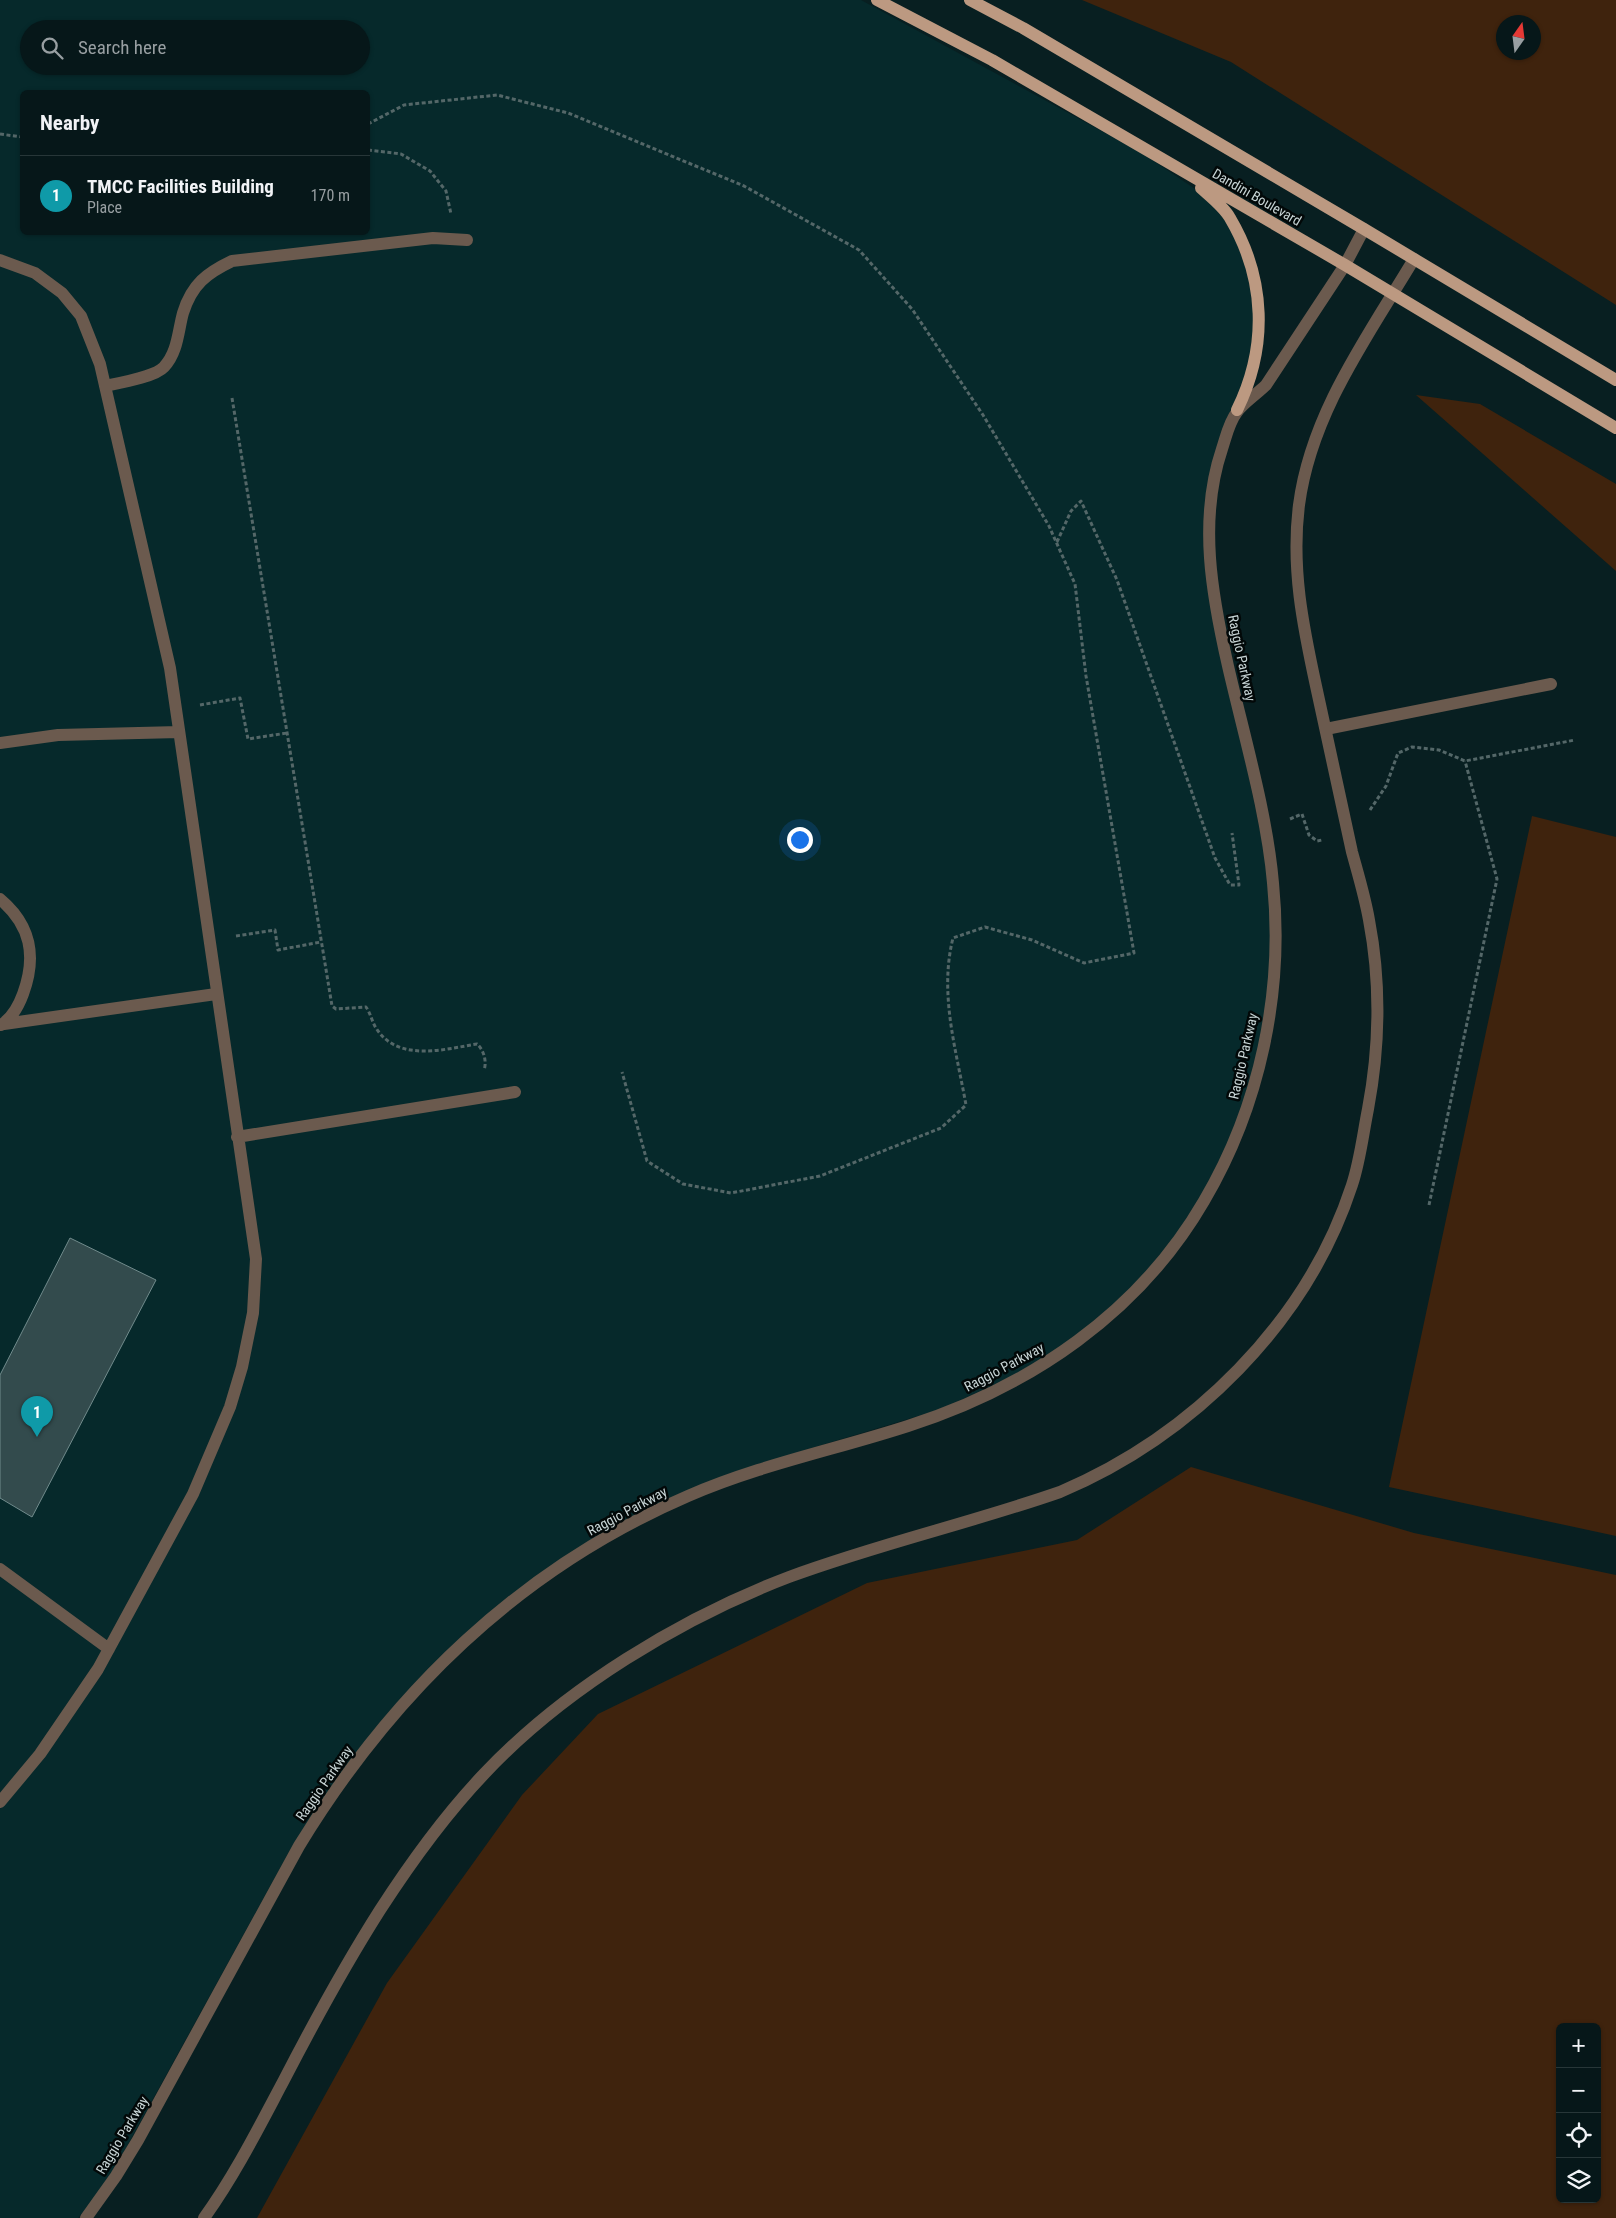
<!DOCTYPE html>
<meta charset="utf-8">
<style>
:root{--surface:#061719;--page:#0f2022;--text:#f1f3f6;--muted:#989fa2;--line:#273638;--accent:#ea580c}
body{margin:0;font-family:"Roboto Condensed",sans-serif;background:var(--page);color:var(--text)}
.controls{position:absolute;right:15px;bottom:15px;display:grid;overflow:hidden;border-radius:8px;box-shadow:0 1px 4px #0004}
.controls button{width:45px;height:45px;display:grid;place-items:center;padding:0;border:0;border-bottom:1px solid var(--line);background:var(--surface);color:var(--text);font:25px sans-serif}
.compass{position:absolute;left:1496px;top:15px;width:45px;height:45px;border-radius:50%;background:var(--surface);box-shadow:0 1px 4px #0004;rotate:14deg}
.you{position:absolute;left:799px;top:839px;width:18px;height:18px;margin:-12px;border:4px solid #fff;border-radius:50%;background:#1a73e8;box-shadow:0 0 0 8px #1a73e833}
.badge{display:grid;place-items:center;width:32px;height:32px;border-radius:50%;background:var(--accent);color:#fff;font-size:16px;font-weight:700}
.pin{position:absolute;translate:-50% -41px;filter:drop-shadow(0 1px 2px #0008)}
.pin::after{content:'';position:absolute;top:26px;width:18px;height:15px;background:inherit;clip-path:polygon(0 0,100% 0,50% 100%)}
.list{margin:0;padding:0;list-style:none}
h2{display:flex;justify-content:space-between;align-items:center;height:65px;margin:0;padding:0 20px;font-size:21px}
h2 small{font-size:16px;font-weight:400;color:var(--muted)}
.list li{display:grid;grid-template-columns:32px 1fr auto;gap:15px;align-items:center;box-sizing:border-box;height:80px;padding:0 20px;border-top:1px solid var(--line)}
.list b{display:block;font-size:19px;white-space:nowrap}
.list p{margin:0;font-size:16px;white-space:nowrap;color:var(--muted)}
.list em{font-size:16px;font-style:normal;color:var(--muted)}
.icon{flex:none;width:28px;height:28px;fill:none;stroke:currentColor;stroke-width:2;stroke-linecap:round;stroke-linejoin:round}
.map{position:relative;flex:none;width:1616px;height:2218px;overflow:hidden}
.search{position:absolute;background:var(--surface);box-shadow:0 1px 4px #0004;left:20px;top:20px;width:350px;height:55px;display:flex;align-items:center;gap:12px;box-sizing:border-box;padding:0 18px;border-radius:28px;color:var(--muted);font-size:19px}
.panel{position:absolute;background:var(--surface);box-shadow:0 1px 4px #0004;left:20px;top:90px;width:350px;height:145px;border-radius:8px}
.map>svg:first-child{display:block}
.built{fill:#06292b;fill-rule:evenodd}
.green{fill:#3f230d;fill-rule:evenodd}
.building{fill:#334b4d;stroke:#718b8c}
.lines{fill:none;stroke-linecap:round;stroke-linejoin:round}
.path{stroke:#546768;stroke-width:3;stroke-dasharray:4 2.5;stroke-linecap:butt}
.minor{stroke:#6b5a4e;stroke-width:12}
.major{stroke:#bc9981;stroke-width:12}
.labels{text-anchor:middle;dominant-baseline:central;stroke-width:5;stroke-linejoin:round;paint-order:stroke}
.street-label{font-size:14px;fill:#c7d4d5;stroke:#020808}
</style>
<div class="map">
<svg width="1616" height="2218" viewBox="0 0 1616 2218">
<rect width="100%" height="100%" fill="#081f21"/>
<path class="built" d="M0,0H861L1142,153L1204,195L1233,230L1246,262L1255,319L1250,371L1228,421L1207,529L1228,678L1273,892L1271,973L1253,1084L1217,1175L1171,1246L1102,1318L1023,1372L938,1410L805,1450L583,1549L452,1650L290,1850L105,2186L78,2218H0ZM29,29H361V66H29ZM22,92H368V232H22Z"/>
<path class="green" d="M1082,0H1616V305L1231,62ZM1534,22V52H1504V22Z
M1416,395L1480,404L1616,484V571Z
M1532,816L1616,837V1536L1389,1487Z
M1191,1467L1414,1533L1616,1575V2218H257L387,1983L522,1795L598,1714L867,1583L1077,1540ZM1560,2027H1597V2199H1560Z"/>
<path class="building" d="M70,1238L156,1280L32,1517L0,1498V1375Z"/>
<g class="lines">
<path class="path" d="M368,124L404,105L497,95L568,113L744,186L859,250L912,309L983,415L1049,526L1075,584L1086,676L1134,953L1084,963L1032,940L985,927L953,938C939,994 956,1049 966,1105L941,1128L820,1176L731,1193L683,1184L647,1161L622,1072
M0,134L22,137
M368,150L401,154L430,171L446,191L451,214
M232,398L332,1006L336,1009L366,1007C371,1014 372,1022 376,1028C398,1063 445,1049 477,1044C484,1050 487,1062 484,1070
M1057,542L1071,511L1081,501L1117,580L1215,858L1230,885H1239L1232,833
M200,705L240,698L248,739L287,733
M1370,810L1386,786L1398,753L1412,747L1439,750L1465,761L1575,740
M1290,819L1302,814L1309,835L1317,841L1322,840
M236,936L275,930L278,950L321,942
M1429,1205L1497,879L1465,761"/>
<path class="minor" d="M0,260L35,273L62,293L81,316L100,364L170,668L256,1259L253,1313L242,1367L230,1407L193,1494L98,1669L40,1754L0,1802
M105,386C119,383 155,377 164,367C178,352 178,331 183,313C192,284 207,273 232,261L433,238L467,240
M1326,729L1551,684
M0,743L58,735L179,732
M0,899C31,925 37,956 23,994C19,1005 12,1018 1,1025
M4,1024L216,994
M237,1137L515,1092
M0,1569L109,1649
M86,2218L116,2176L138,2140L299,1846C393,1692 521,1568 688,1496C759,1465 834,1450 908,1426C1030,1387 1139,1313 1204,1201C1260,1106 1284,992 1273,883C1267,813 1244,736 1228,666C1212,596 1198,520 1222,449C1226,437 1229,422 1237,412C1242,404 1258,393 1266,385L1345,265L1364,229
M204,2218C235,2175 259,2127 284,2080C314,2022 345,1965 380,1910C411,1862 444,1816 484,1774C564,1689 681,1618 789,1577C878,1544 971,1523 1060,1492C1192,1436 1307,1323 1352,1185C1360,1161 1363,1134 1368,1109C1380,1045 1381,983 1369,920C1365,897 1358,874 1352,852C1340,797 1328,741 1316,686C1303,626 1291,568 1299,505C1311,413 1368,336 1414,259"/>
<path class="major" d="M877,0L992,60L1345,265L1616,428
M970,0L1023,28L1364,229L1616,380
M1201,188C1211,197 1224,207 1230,218C1266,279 1268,347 1237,410"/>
</g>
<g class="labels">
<g class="street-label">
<text transform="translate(1257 197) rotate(30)">Dandini Boulevard</text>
<text transform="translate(1242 658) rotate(78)">Raggio Parkway</text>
<text transform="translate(1243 1056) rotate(-77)">Raggio Parkway</text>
<text transform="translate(1004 1367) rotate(-28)">Raggio Parkway</text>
<text transform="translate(627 1511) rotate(-28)">Raggio Parkway</text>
<text transform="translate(324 1783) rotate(-55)">Raggio Parkway</text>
<text transform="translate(122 2135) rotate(-59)">Raggio Parkway</text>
</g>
</g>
</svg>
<div class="controls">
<button>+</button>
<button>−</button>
<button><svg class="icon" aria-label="locate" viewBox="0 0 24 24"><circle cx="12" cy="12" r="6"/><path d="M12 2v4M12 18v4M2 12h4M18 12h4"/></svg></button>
<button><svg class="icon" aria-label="layers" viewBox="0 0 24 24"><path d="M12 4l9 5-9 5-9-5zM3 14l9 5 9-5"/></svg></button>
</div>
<svg class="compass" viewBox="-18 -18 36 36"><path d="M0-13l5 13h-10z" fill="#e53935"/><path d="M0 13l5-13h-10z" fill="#989fa2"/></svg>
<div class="you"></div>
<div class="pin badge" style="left:37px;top:1437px;background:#0f9aa8">1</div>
<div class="search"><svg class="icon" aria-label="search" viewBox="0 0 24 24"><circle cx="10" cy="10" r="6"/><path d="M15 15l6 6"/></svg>Search here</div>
<section class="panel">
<h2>Nearby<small></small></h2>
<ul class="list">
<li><span class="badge" style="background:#0f9aa8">1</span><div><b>TMCC Facilities Building</b><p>Place</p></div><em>170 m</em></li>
</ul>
</section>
</div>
